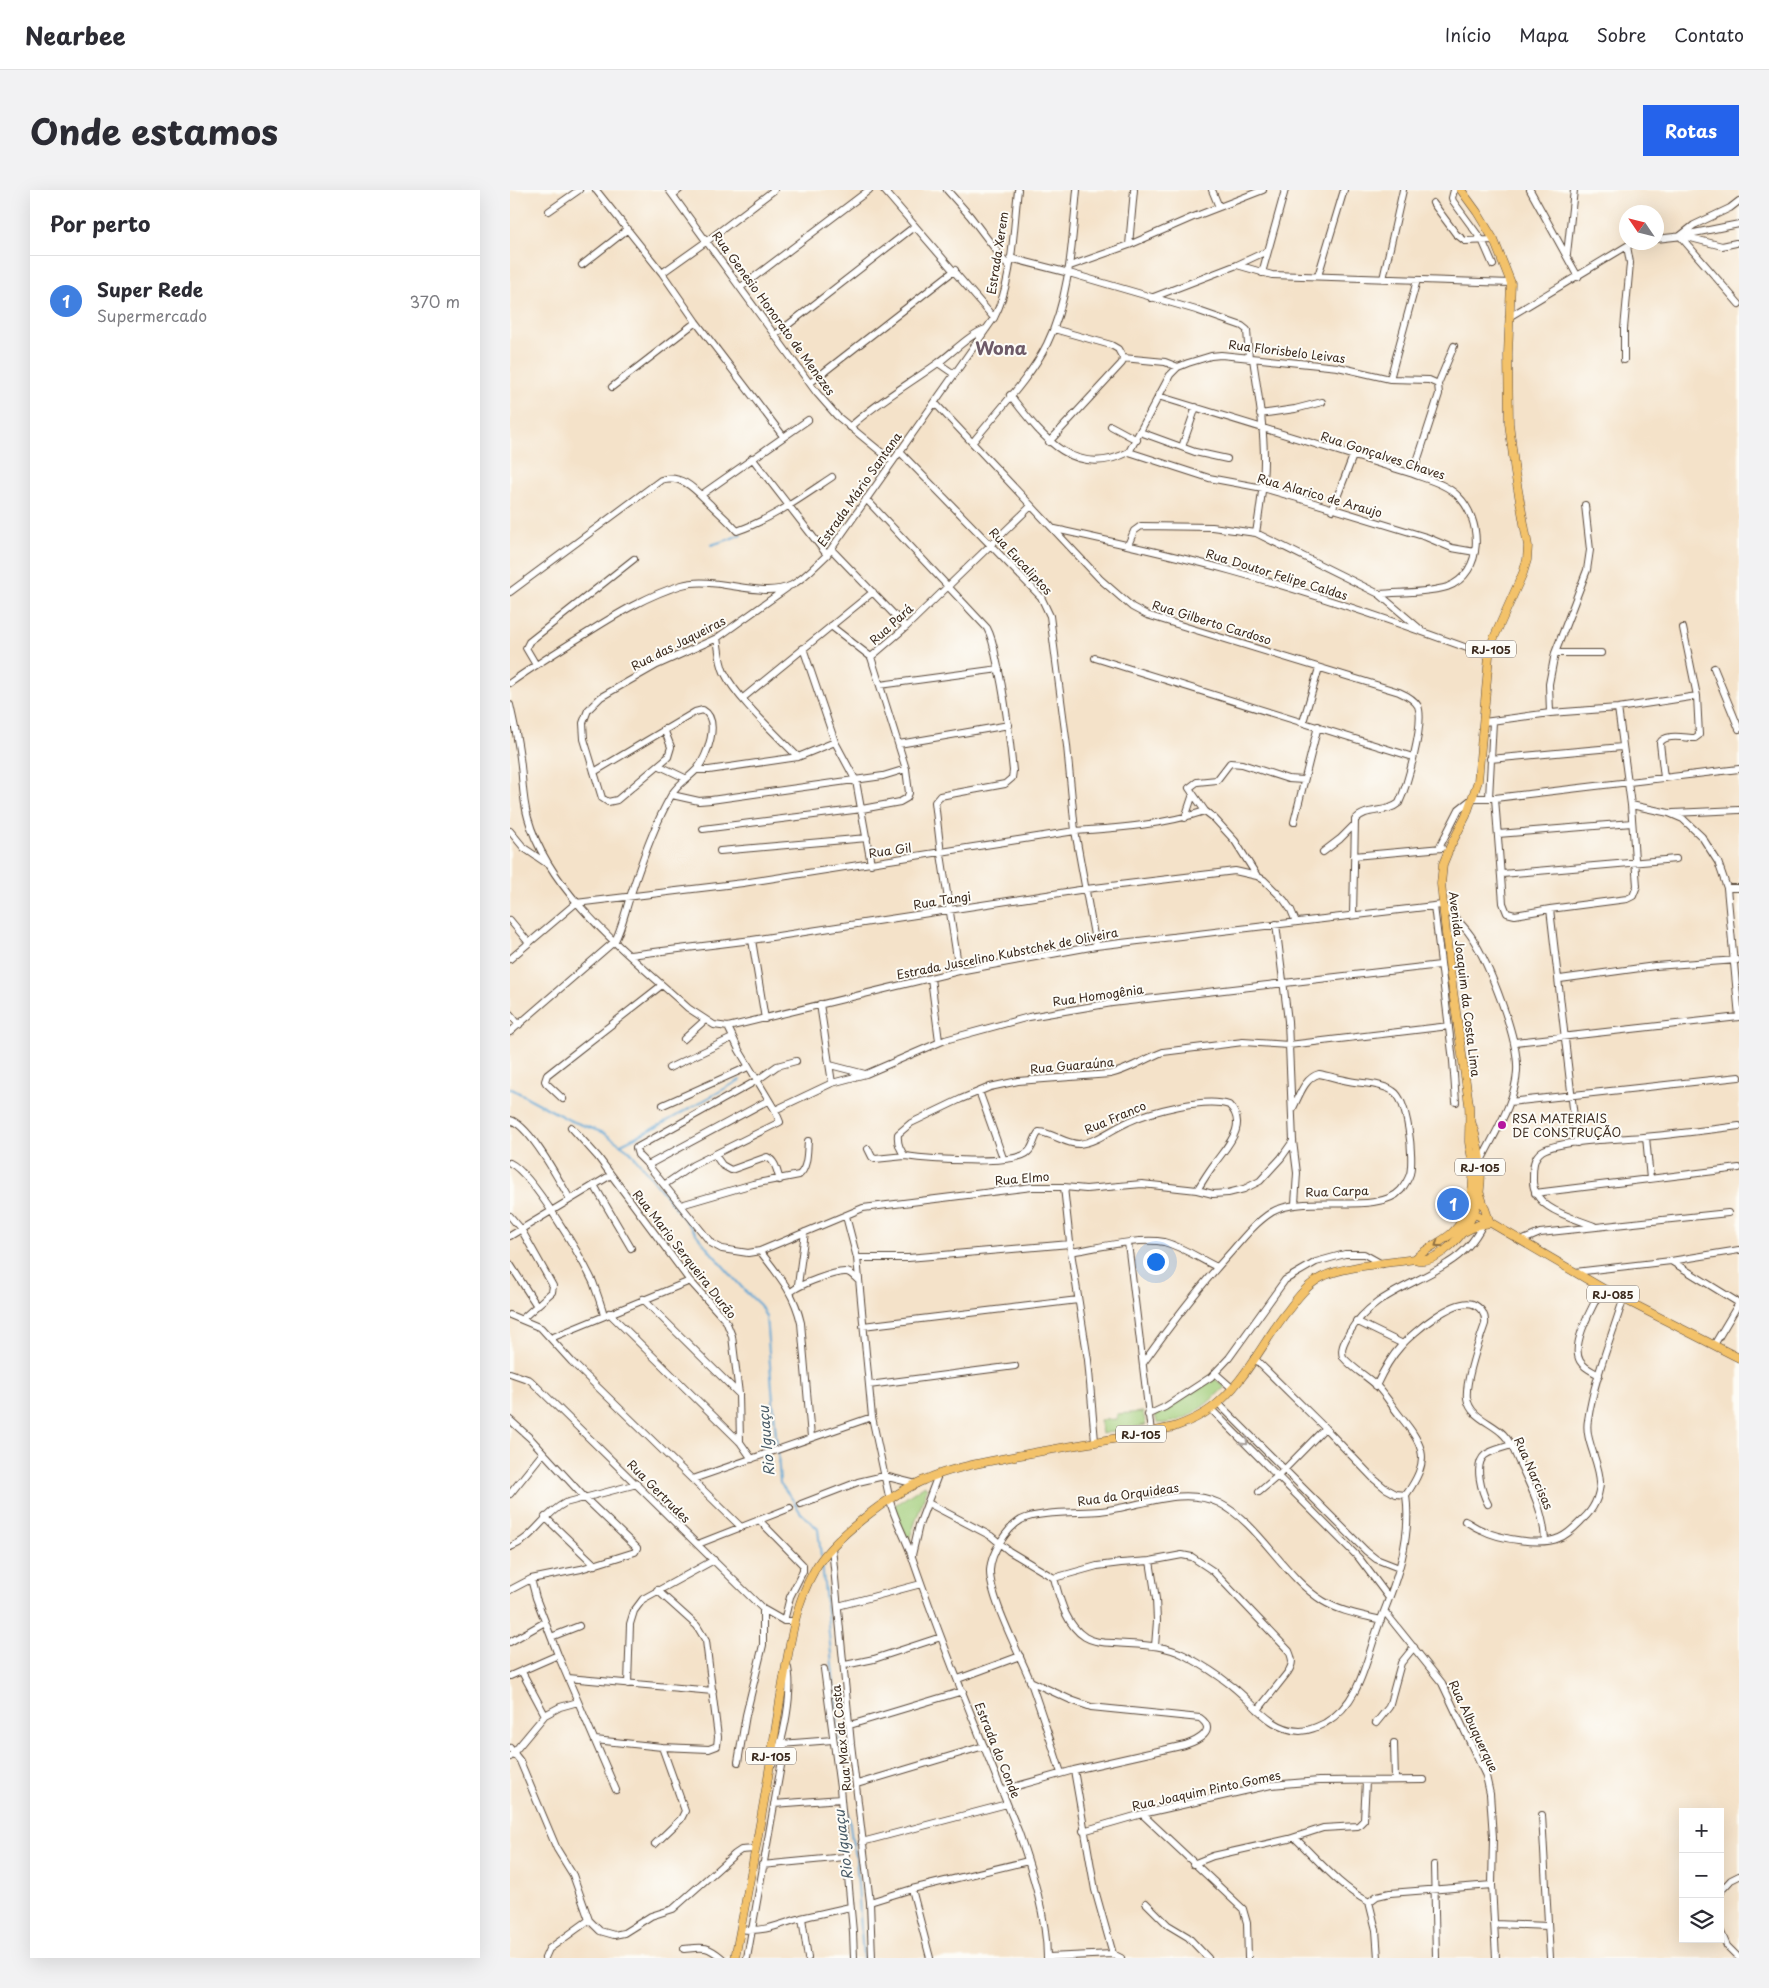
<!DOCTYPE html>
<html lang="pt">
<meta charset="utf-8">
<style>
:root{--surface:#fff;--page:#f2f2f3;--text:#2b2b33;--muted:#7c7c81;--line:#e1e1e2;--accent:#2563eb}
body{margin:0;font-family:"Playpen Sans",sans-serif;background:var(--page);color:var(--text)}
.controls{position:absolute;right:15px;bottom:15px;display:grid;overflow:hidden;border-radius:0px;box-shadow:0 5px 20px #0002}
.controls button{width:45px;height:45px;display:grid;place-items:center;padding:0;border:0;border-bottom:1px solid var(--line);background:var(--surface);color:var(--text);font:25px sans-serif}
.compass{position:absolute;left:1109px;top:15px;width:45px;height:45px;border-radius:50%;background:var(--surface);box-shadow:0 5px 20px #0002;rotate:305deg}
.you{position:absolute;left:645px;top:1071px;width:18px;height:18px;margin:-12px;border:4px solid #fff;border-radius:50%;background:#1a73e8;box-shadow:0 0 0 8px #1a73e833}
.badge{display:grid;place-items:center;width:32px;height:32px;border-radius:50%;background:var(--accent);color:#fff;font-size:16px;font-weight:700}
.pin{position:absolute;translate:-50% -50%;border:2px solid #fff;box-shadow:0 1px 5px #0006}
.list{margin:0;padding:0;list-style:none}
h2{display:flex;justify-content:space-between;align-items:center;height:65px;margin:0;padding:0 20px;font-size:21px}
h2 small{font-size:16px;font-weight:400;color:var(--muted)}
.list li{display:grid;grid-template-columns:32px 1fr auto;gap:15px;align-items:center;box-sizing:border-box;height:90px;padding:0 20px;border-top:1px solid var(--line)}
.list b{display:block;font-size:19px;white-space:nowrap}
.list p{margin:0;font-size:16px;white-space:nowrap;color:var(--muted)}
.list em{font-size:16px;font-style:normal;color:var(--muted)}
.icon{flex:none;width:28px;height:28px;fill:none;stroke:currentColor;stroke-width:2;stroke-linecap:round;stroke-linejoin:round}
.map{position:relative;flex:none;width:1229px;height:1768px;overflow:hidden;border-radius:0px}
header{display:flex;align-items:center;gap:30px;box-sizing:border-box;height:70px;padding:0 25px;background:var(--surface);border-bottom:1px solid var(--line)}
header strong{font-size:24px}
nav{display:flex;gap:28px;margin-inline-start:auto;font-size:18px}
.intro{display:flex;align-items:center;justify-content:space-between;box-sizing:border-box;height:120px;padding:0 30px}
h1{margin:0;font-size:35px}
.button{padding:12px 22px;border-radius:0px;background:var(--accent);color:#fff;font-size:18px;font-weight:700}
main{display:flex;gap:30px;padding:0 30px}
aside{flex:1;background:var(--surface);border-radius:0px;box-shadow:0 5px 20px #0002}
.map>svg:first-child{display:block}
.green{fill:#a2cd7a;stroke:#6e7c4c}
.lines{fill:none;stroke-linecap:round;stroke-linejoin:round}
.stream{stroke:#5ea5d4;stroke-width:2}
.minor-casing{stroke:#574638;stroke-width:8}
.major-casing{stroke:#574638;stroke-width:9}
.minor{stroke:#fff;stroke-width:6}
.major{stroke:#f3c26a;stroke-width:8}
.oneway{stroke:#8e6e40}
.oneway2{stroke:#a79f9a}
.poi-dot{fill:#b5179e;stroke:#fdfcf7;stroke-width:2}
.labels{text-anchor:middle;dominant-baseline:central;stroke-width:4;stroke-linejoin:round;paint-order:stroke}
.shield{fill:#fdfcf7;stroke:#75695f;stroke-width:1}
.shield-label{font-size:11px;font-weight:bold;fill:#3b2a1e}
.street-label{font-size:12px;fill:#3b2a1e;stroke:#fdfcf7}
.poi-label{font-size:12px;fill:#3b2a1e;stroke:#fdfcf7;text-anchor:start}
.water-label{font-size:14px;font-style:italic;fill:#495b67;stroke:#fdfcf7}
.district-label{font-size:18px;font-weight:bold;fill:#6e5b68;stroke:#fdfcf7}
</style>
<header>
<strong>Nearbee</strong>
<nav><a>Início</a><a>Mapa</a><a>Sobre</a><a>Contato</a></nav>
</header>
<div class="intro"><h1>Onde estamos</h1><a class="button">Rotas</a></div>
<main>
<aside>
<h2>Por perto<small></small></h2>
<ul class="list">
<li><span class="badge" style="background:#3f7fe0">1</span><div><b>Super Rede</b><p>Supermercado</p></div><em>370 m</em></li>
</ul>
</aside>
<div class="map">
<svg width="1229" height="1768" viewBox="0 0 1229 1768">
<rect width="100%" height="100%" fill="#fdfcf7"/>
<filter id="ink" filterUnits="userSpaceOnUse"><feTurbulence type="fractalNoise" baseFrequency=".02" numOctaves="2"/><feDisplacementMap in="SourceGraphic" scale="10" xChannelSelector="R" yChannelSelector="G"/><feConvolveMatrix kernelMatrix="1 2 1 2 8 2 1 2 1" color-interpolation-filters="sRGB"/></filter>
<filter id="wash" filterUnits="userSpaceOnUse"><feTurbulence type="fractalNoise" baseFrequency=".0096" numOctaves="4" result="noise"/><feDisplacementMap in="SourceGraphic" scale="20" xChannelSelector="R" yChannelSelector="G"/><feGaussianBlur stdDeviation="1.12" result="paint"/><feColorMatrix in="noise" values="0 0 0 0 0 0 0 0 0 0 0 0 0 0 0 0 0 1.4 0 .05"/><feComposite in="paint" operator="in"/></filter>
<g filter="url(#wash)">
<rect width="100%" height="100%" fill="#f4e2c9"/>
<path class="green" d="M704,1188L715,1197C697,1214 674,1236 647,1233L645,1224Z
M633,1222L636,1235L592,1244L590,1230L607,1229V1224Z
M415,1295L417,1299L399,1350L395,1348L382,1317Z"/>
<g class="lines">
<path class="stream" d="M201,355L220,349L231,344
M0,898L59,930L94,943L120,961L199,1060L235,1101L250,1115L256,1127L267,1258
M111,954L150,935L230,890
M268,1262L270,1293L283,1310L290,1322L308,1339L311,1366
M312,1373L331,1566L342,1650L346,1666L353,1768"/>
</g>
</g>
<g filter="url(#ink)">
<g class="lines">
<g class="minor-casing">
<path id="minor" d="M86,0L152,83L186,132L273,246
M159,0L306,202L327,226L382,271
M374,0L484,128
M437,0L460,26L498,76
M702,0L709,17
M944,0L942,8L943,11L973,52L983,75
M1020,0L1068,87
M163,5L169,0
M923,13L946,44L955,51L984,50
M39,21L69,0
M1174,45L1229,34
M1170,46L1229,114
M1170,46L1184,35L1220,18L1229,11
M1146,49L1173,46L1212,56L1226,53
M619,55L624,0
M1057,64L1064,0
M500,68L559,83L686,120L732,136L737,140L739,169
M72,75L118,39
M727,75L762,85L1001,93
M560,76L619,55L681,28L753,0
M152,83L197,51L264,0
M752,83L775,0
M808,86L834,0
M873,89L893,0
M231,97L359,0
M641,108L727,75L757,61
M999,127L1117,56L1126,52
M544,139L601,155L608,159L613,168L655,172L668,177
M265,145L405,36
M743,169C748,203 754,236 754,270C754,295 750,319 746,343
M1114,170V139L1120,73L1117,56
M428,173L444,184
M880,189L907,90
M300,193L445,80
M102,197L186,132
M500,205C532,246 563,290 619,262
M648,206L903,284C919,290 936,294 948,306C972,329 975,383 937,397C918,403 890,402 869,404
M425,213L590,389L622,417L637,425L889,502C896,505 904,509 908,516C915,533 897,596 889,613C876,624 855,617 845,630L843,725
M750,224L785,219L812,212
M601,236L627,250
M340,237C367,212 399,194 428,173C442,163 461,143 476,139
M630,242L685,262L717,269
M463,252C486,223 521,187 537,154C560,107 562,51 567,0
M539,252L612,173L613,168
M672,257L686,217
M389,261L531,407L540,426L557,556L565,641L586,756
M619,262L660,185L668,177L678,173L701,166L711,165L828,177L880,189L919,190L928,194
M619,262L699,288L753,298L791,309L916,347L942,358L965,362
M242,268L317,365
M903,284L929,204L928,194L944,156
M191,305L298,230
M356,309L477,438C482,447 484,457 486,468C495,505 499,543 503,581L502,588L495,594L430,606L425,612L431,664L449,781
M822,320L843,266
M545,339C604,352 664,365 722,381C809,405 895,435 979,466
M618,355L624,341L631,336L702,337L746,343L869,404L910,439
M322,360L396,437
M0,402L151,290C173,283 187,302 201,315C210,324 219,331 227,341C262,329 292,307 322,287
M321,436L361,467
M207,448C209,459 209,471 214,482C227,509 266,544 288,567
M1045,463H1091
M585,468L903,567
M26,475L16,458L19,452L124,369
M1204,478L1229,539
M0,493C25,475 51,459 77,443C107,424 138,405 172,395C206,385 250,410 282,395C295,388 306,375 317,365L484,128C503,92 503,41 508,0
M370,495L489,479
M233,508L363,402
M0,515C4,533 8,550 10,568C13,588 12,608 18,628C39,704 122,767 178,818L204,835L218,837L449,781L586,756L932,715C942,725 953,734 961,746C979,774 1009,849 1007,881C1006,911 983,946 970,973
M1040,523L1039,494L1045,463L1077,380L1080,360L1075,315
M793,532L809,478
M974,532L1040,523L1108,518L1187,506
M154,539L161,557L158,567L107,610L98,612L92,608L74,549L73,533L78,520L91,507L147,475L207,448L277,398
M325,552L346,591L361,674
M389,554L499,535
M980,569L1112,557
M150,576L175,588
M186,580H199L288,567L325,552L293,458
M1154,588L1150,553C1155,543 1175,548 1185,548L1189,545L1187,506L1173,438
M162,605L189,611L201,610L373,586L396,579
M979,608L983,531
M985,608L993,713L997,723L1005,725L1040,719L1117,709L1123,706L1127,696L1121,615L1108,518
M1121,615L1159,623L1173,629L1192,647L1208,672L1217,698L1229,827
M1163,623L1229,620
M675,628L683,604
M784,632L808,536
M193,639L352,619L390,612L397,608L399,603L396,579L361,467L396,437L521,316
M0,641L14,658L39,675
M988,644L1122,633
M929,658L949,619L963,608H985L1229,579
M210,661L357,648
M813,662L830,649L843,636
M844,666L932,658
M992,684L1166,669
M1217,698H1229
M924,716L943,871L946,912
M1040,719L1067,953
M0,730L19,753
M786,732L781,720L774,710L754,690L747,686L725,651L704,628L695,621L679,598L687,592L707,590L720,573L732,574L778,589L794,590
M766,734L778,831L783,951L787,983L785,1014
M242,750L255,829
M120,765L242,750L576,699L725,681L747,686
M0,769L66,713L233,693L565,641C609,638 653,635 695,621
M421,788L429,851
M1050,789L1145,776L1227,770
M310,814L322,893
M0,824L9,835
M0,842L105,751C112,737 115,722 120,707C131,673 144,635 162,604C169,593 179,588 187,579C197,567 211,530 193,520L185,522L84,582
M174,849L195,830
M1005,852L1229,827
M286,871L267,876L246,891L126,958L128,965L138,975L201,1053L212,1059L238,1063L250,1061L353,1018L522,997H554L576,999L632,994L687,1000L703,1004L718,1003L734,999L750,991L771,968L783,951
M320,875L355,884
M159,878L222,848
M469,901L493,968
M53,909L36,893L35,891L37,885L152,795
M1000,912L1229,887
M153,915L238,877
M265,920L322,893L356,884L435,850L519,827L602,813L930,775
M0,930C20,935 49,991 60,1009
M61,937L88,967L180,1091L216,1131L222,1146L229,1204L230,1252
M1136,947L1140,989
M358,959L362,967L365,969L395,966
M205,965L212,975L221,980L257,967C266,971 267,982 270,990
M0,973C23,984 71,1067 83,1092C87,1103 91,1114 94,1125
M138,975L259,910
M84,995L121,1058
M154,995L183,975L270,932L265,920L229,860L218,837
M554,997L561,1062L578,1170L585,1251
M687,1000C693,991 698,982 705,973C717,956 739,935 719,915C695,907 641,921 618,932C602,939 587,952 569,954C555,954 543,943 529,942C524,947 524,957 518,962C505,976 415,969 395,966C390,960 387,953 388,944L401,933L451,909L480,897L508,891L600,884C619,880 634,869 653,862L733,852L779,855L939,836
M1025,1003L1229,978
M171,1015L243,994L289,985C298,978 297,961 298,951
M0,1026L11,1039L43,1096L42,1102L12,1129
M336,1026L347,1068L362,1227L380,1311C385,1331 396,1348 402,1367C434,1460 472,1552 509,1643C522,1681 537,1728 537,1768
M1084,1036C1062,1027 1021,1019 1023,988C1023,978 1023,967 1032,961C1049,950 1112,949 1134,947C1166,944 1197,940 1229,936
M0,1046L101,985
M1011,1051L1030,1043L1218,1023
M618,1053L641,1242
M250,1061C269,1086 284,1102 291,1133L301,1247
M561,1062C586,1058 630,1047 654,1052C673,1057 690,1069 707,1077
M347,1068H398L560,1054
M1161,1071L1229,1113
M0,1074L27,1116
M1065,1082L1161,1071L1229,1060
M288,1095L295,1042
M281,1102C288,1095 325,1081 336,1082C341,1082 344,1087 348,1090
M133,1109L229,1204
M99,1123L230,1252L242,1269
M0,1125L31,1138L62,1172L230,1336
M846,1131L893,1154
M353,1136L568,1110
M41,1148L180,1091
M1204,1155L1229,1113
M744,1168L815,1238L864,1289L875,1298L886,1304L896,1305
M634,1172C661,1134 690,1096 721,1062C733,1048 746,1032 762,1022C794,1003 868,1026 891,1000C894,996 898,990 900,984C904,967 898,910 883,901C871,893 852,894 839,891C829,889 819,886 809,884C794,888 789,907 782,920
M0,1183L20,1190L253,1419L274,1431H284
M705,1183L722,1198
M1089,1185C1082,1181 1074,1178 1070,1171C1060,1154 1084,1114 1092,1098
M359,1195L505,1176
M866,1196C873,1181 880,1168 891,1156C902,1143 947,1105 965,1115C972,1119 976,1126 975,1134C969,1151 955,1192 957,1208C960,1228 982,1232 994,1245C1001,1252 1005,1263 1009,1272C1021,1297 1034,1322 1035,1351
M708,1213L856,1361L866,1369L889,1378
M701,1219L849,1368L879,1408
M638,1225L655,1217L701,1187L719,1168L775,1090L806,1072L835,1064H854L872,1074
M0,1230L20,1248L75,1308L127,1358L125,1362L71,1379L21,1389L0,1400
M183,1289L362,1227
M749,1302L769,1285L815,1238
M0,1304L33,1263
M896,1305C920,1270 916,1258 890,1226C882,1216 875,1204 866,1195C855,1185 842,1178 833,1167C830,1158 835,1151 839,1143C861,1105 903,1096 938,1073C953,1064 965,1050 973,1034
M418,1313L481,1346L499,1361L544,1388L587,1376L611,1373L640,1371L672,1365L682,1367L703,1381L779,1461C783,1470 783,1474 778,1482L748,1520
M291,1314L348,1292L374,1286L406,1294
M978,1314C972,1303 963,1275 975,1265C982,1260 993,1258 1001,1255
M35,1327L85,1375
M249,1330L293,1375V1381L280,1407L274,1431
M955,1331C961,1334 966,1338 972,1340C989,1349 1031,1356 1049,1348C1058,1345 1066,1336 1073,1329C1084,1319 1089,1308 1090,1293C1090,1272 1074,1250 1078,1230C1084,1189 1101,1149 1113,1110
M188,1354L280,1318
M0,1357C24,1349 33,1324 55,1313L127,1294
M322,1357L341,1554L360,1712L362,1768
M402,1365L409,1335L428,1285
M640,1371L646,1409L647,1431L645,1456
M544,1388C550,1409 555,1434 575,1447C583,1452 595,1453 604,1453C628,1455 653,1454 674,1465C691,1474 707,1484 722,1496C743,1512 760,1540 790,1541C799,1541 807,1537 815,1533C853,1511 856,1466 871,1429C887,1390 902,1348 896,1305
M21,1389L26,1408L48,1465L106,1600
M328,1416L411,1394
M875,1422L932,1493L976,1586L980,1604L983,1647L982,1695L986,1768
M41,1447L69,1436
M0,1452L35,1432
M335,1475L364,1469L431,1447
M314,1479L330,1598L343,1742L344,1768
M12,1482L35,1525
M0,1486L48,1465
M58,1488L203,1501
M448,1489L510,1466
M118,1494L120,1434L124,1421L133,1409L204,1370
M866,1533L879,1517L891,1473L904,1457
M340,1535L453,1501
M85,1550L152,1557L199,1559L207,1556L208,1547L196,1451L187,1436L147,1400
M884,1553L885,1589
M271,1554L323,1550
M0,1558L10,1571L47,1659L63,1685L79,1730L90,1741L104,1745L114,1743L141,1726L163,1719L225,1664L231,1660L245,1659
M0,1567L35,1525L50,1517L68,1512
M228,1572L236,1525L253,1455V1419
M262,1574C274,1553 284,1498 277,1474
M564,1580L585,1700L603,1764L611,1768
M551,1583C541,1552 531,1521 520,1490C509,1463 479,1406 480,1380C481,1363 496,1339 511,1330C528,1321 570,1323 590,1321C628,1318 671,1295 709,1313C749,1333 774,1387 813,1411C831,1422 852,1425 871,1430
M347,1594L474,1556
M493,1600L564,1580L675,1555C687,1551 708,1541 690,1528L581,1517L561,1510L520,1491
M264,1614L331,1609
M632,1624L733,1719L737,1733L738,1768
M1032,1625L1040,1768
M573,1641L632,1624L761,1595L809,1591L914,1590
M785,1648C809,1671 830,1697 859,1712L866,1740L868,1768
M352,1652L497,1614
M145,1654L171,1629L175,1621L152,1557
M683,1674L703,1666L779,1649L813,1638L848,1636L854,1630L856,1591
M252,1675L335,1667
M924,1675L926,1768
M402,1699L420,1768
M1210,1702L1221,1690L1229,1686
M360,1712L402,1699L518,1671
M859,1712L867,1706L880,1703L982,1695
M636,1713L658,1735L678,1747L698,1768
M292,1728L298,1768
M985,1734L1038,1736
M231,1739C252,1743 271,1734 291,1728C307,1724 324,1721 340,1717
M1210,1740L1217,1756L1229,1768
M174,1759C193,1757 196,1755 212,1768
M538,1767L603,1764
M35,1768L39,1759L79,1730
M237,1768L275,1553"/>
</g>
<g class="major-casing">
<path id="major" d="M970,1004L980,1033
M964,1023L1092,1098L1229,1168
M954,1042L968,1035L980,1033
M905,1069C914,1059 931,1053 942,1043C959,1027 965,997 963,975C962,967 960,960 959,952C959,939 960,927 959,914L939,773L931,694L933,674L940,657L956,626L968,591L979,466L983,450L1013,383L1017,370L1018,356L1005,283L999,233L998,164L1001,93L984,50L967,22L951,0
M225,1768C237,1704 250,1639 260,1575C265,1542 270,1509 276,1476C282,1443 287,1411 304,1381C321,1349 381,1304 414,1290C438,1279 465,1274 491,1269C548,1257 607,1250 664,1237C678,1232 690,1227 702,1218C735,1193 753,1151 779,1119C788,1107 798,1094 812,1087C833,1076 881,1073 905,1069C915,1073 926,1067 934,1061C977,1028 977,978 961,931"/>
</g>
<use href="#minor" class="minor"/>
<use href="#major" class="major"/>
</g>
<defs><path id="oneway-chevron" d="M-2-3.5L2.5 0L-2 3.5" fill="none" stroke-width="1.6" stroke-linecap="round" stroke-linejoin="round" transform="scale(1.25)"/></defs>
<use class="oneway" href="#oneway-chevron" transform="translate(928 1054) rotate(146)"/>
<use class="oneway2" href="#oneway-chevron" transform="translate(735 1252) rotate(44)"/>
</g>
<circle class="poi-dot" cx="992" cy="935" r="5"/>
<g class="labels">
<g class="shield">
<rect x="956" y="450.5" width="50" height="17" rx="4"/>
<rect x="945" y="968.5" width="50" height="17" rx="4"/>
<rect x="1077" y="1095.5" width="52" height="17" rx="4"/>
<rect x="606" y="1235.5" width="50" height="17" rx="4"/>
<rect x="236" y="1557.5" width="50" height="17" rx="4"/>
</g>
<g class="shield-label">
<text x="981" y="459">RJ-105</text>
<text x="970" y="977">RJ-105</text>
<text x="1103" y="1104">RJ-085</text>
<text x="631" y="1244">RJ-105</text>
<text x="261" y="1566">RJ-105</text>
</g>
<g class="street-label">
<text transform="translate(487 63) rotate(-81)">Estrada Xerem</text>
<text transform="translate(264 123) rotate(54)">Rua Genesio Honorato de Menezes</text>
<text transform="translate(777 161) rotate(7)">Rua Florisbelo Leivas</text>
<text transform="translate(873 265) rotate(18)">Rua Gonçalves Chaves</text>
<text transform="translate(349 299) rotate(-55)">Estrada Mário Santana</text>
<text transform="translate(810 305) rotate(16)">Rua Alarico de Araujo</text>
<text transform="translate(511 371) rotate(47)">Rua Eucaliptos</text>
<text transform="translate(767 384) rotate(17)">Rua Doutor Felipe Caldas</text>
<text transform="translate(702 432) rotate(17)">Rua Gilberto Cardoso</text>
<text transform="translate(381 434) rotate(-42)">Rua Pará</text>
<text transform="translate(168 453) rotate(-27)">Rua das Jaqueiras</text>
<text transform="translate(380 660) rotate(-8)">Rua Gil</text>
<text transform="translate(432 710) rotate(-9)">Rua Tangi</text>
<text transform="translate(497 763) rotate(-11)">Estrada Juscelino Kubstchek de Oliveira</text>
<text transform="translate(955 794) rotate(83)">Avenida Joaquim da Costa Lima</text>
<text transform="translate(588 805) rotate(-8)">Rua Homogênia</text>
<text transform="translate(562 875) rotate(-5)">Rua Guaraúna</text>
<text transform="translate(605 927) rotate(-23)">Rua Franco</text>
<text transform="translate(512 988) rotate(-5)">Rua Elmo</text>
<text transform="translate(827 1001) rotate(-2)">Rua Carpa</text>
<text transform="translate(175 1064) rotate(52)">Rua Mario Serqueira Durão</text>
<text transform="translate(1024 1283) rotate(66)">Rua Narcisas</text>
<text transform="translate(149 1301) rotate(45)">Rua Gertrudes</text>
<text transform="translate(618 1304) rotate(-8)">Rua da Orquideas</text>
<text transform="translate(964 1536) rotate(65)">Rua Albuquerque</text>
<text transform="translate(331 1548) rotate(-96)">Rua Max da Costa</text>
<text transform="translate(488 1560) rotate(68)">Estrada do Conde</text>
<text transform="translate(696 1600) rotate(-12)">Rua Joaquim Pinto Gomes</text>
</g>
<g class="poi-label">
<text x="1002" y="928">RSA MATERIAIS<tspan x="1002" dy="14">DE CONSTRUÇÃO</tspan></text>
</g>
<g class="water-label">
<text transform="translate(256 1251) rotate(-95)">Rio Iguaçu</text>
<text transform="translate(333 1655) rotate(-97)">Rio Iguaçu</text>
</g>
<g class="district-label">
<text x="491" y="157">Wona</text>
</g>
</g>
</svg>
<div class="controls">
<button>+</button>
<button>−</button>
<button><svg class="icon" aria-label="layers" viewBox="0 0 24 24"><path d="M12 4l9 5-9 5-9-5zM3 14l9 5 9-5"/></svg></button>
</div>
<svg class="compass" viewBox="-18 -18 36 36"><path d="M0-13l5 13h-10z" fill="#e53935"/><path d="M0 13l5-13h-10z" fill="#7c7c81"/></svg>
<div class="you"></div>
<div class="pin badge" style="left:943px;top:1014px;background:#3f7fe0">1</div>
</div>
</main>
